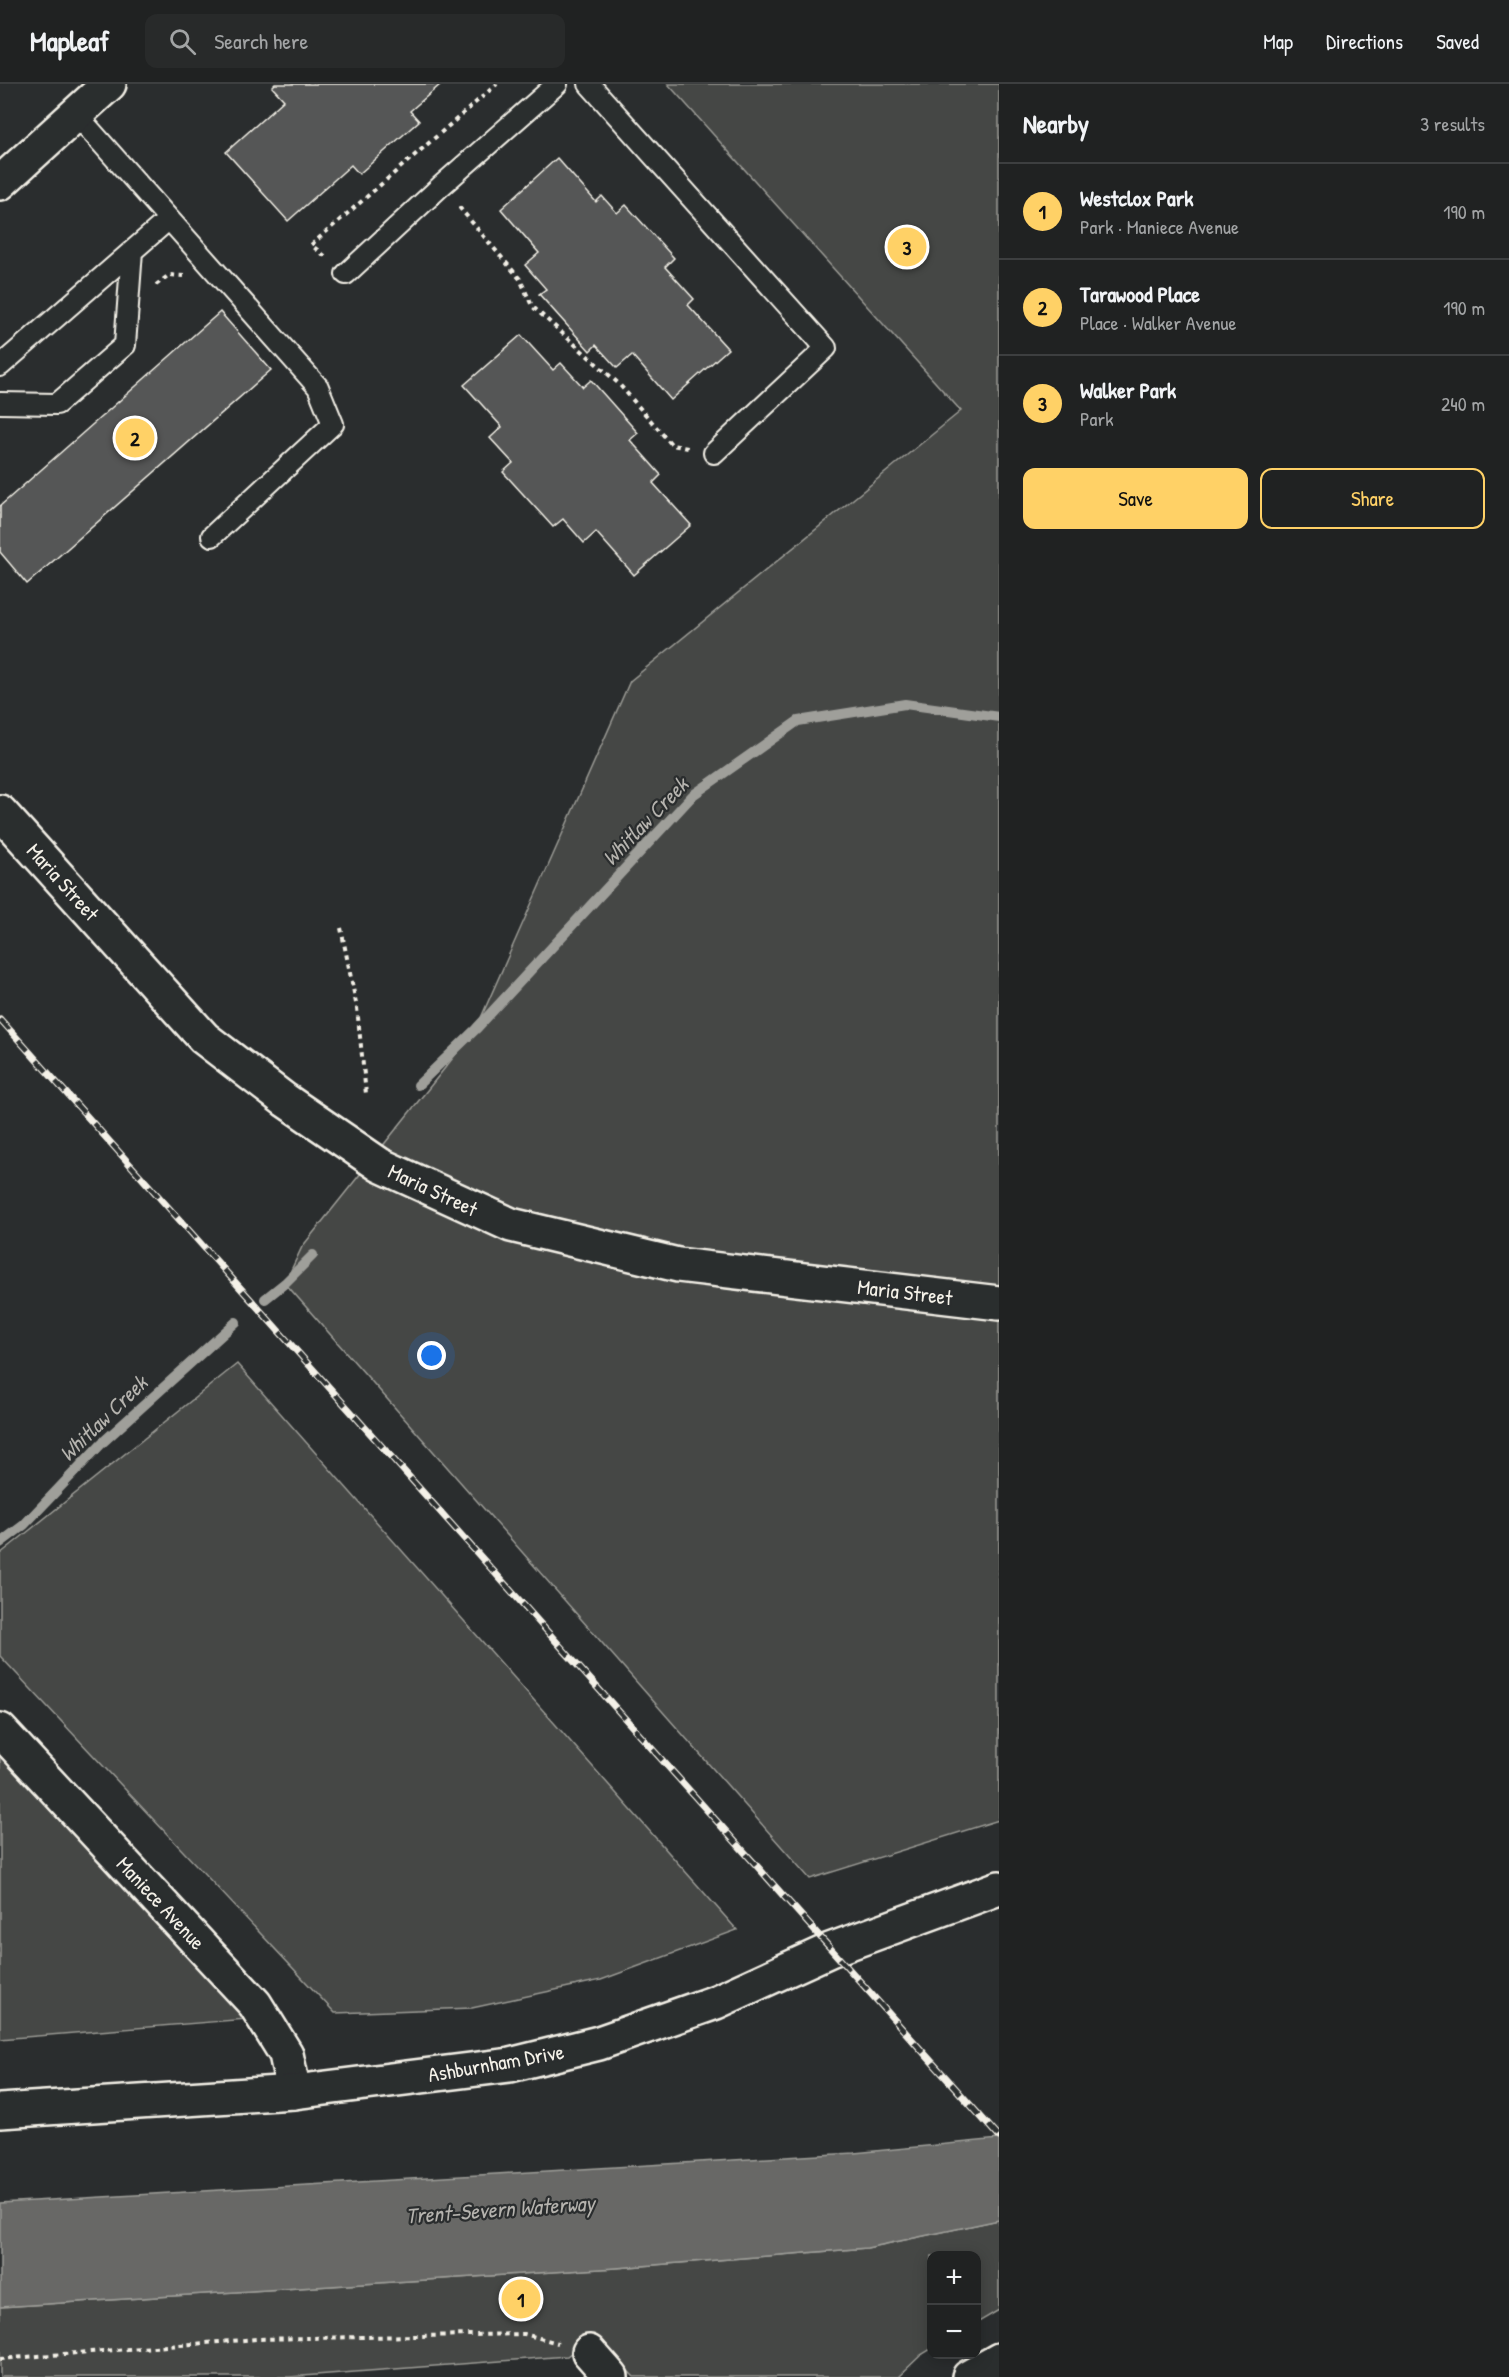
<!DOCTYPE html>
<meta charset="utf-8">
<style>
:root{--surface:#202222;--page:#282a2a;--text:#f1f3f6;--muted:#a2a4a5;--line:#3d3f40;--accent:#ffd166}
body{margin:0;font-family:"Patrick Hand",sans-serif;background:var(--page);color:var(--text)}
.controls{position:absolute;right:18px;bottom:18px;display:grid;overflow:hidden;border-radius:12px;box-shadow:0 3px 15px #0003}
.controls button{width:54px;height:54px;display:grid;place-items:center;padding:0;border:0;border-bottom:2px solid var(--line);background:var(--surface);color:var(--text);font:30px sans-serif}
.you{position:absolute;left:432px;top:1272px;width:21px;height:21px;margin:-15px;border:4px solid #fff;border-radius:50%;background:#1a73e8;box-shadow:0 0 0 9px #1a73e833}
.badge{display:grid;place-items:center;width:39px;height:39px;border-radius:50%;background:var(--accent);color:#111;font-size:20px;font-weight:700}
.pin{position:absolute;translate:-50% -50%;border:3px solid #fff;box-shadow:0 2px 6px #0006}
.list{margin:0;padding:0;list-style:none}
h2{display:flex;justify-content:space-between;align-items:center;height:78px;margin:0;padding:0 24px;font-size:26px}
h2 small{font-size:20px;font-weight:400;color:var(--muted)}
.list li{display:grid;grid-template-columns:39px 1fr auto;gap:18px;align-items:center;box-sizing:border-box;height:96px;padding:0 24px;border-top:2px solid var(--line)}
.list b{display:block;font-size:22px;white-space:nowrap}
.list p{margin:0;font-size:20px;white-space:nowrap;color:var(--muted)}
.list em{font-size:20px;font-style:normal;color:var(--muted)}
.actions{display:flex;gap:12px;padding:18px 24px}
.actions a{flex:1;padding:14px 0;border:2px solid var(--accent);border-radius:12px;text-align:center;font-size:21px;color:var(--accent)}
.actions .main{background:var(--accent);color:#111}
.icon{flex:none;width:33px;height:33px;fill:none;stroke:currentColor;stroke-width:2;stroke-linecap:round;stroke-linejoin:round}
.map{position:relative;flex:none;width:999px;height:2293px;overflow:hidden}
header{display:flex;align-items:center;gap:36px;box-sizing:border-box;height:84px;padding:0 30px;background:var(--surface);border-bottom:2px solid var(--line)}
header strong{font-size:28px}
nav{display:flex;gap:33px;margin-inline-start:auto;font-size:21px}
.search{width:420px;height:54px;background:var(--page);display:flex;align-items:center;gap:15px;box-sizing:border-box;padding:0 21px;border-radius:12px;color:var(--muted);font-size:22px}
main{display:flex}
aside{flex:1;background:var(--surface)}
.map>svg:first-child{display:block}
.green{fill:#444645;stroke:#9c9c96;stroke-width:1.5}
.water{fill:#676866;stroke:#9f9f9a;stroke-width:1.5}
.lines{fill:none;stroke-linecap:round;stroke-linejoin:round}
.stream{stroke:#9f9f9a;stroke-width:10}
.building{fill:#555756;stroke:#f4f1e8;stroke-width:1.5}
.service-casing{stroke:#f4f1e8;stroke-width:24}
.minor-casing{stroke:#f4f1e8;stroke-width:38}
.tertiary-casing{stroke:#f4f1e8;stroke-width:38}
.secondary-casing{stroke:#f4f1e8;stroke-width:38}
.path{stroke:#f4f1e8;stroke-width:4;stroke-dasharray:4.5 4.5;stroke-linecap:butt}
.service{stroke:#2a2d2e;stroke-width:20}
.minor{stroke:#2a2d2e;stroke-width:33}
.tertiary{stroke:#2a2d2e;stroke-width:33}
.secondary{stroke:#2a2d2e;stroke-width:33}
.rail-casing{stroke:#f4f1e8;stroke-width:7}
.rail{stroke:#2a2d2e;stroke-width:4.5;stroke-dasharray:14;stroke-linecap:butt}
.labels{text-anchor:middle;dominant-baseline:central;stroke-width:4.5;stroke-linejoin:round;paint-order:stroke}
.street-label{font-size:21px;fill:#f4f1e8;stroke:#2a2d2e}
.water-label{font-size:22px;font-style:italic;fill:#b5b3ae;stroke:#2a2d2e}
</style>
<header>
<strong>Mapleaf</strong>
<div class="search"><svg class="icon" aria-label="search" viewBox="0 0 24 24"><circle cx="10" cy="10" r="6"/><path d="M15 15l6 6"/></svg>Search here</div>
<nav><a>Map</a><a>Directions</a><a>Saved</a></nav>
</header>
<main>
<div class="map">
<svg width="999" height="2293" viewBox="0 0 999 2293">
<rect width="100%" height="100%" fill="#2a2d2e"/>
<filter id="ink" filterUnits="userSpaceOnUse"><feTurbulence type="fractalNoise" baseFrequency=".0167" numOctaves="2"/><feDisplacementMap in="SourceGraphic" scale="12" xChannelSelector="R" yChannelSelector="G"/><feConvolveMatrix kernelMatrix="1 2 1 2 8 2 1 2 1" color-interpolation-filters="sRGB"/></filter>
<g filter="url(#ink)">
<path class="green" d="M668,0H999V1736L810,1795L285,1199L302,1163L476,945L630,597L961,327Z
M237,1280L737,1846L601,1896L472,1924L335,1929L0,1572V1470Z
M0,1672L248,1935L0,1955Z
M999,2136V2226L977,2239L976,2172H932L931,2265L921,2271L898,2293H634L593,2251L567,2272L289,2293H0V2223L616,2184L867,2164Z"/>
<path class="water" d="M999,2055V2136L867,2164L616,2184L0,2223V2119L854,2069Z"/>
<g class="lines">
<path class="stream" d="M418,1001L476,945L693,711L798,637L905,620L999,633
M265,1215L285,1199L313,1171
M0,1459L24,1441L102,1359L236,1238"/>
</g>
<path class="building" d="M275,0H441L410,27L419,37L359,90L351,81L288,137L226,68L284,16L272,3Z
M557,74L596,118L602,112L617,129L626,121L674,174L665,183L694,215L688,221L728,265L671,316L632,271L617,284L596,261L590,267L539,210L546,205L525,181L539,169L501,125Z
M220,228L271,286L27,500L0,468V422Z
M521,251L553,286L561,279L583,303L591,296L638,349L630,356L661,391L653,399L691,441L634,491L596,448L584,459L563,435L553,443L503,388L513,379L490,354L502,343L464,301Z"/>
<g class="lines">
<g class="service-casing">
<path id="service" d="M589,0L826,264L714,369
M76,30L318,303L333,340L212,452
M346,190L441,102L557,0
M0,282L169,135
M0,319L57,320L125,261L132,167"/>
</g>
<g class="minor-casing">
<path id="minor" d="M0,99L109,0
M0,1646L255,1920L286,1970L294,2008
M589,2268L611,2293"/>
</g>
<g class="tertiary-casing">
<path id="tertiary" d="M0,728L204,954L285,1016L380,1081L511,1141L678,1181L999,1219
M0,2027L294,2008L510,1981L599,1959L716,1918L830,1866L999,1804"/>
</g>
<g class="secondary-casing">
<path id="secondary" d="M969,2293L999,2276"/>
</g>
<path class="path" d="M459,123L520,195L532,222L618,299L672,361L688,364
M325,172L311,161L497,0
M156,201L169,191L184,192
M341,844L357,924L366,1010
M0,2275L257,2255L524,2250L558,2259"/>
<use href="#service" class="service"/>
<use href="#minor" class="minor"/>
<use href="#tertiary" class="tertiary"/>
<use href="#secondary" class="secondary"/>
<g class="rail-casing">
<path id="rail" d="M0,935L999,2053"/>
</g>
<use href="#rail" class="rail"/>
</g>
</g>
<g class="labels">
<g class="street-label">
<text transform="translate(63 798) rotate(48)">Maria Street</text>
<text transform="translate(433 1106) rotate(25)">Maria Street</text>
<text transform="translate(905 1208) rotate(7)">Maria Street</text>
<text transform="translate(161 1819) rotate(47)">Maniece Avenue</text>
<text transform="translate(496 1979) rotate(-10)">Ashburnham Drive</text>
</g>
<g class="water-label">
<text transform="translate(645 737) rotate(-46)">Whitlaw Creek</text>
<text transform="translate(103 1334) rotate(-44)">Whitlaw Creek</text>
<text transform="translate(500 2125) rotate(-4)">Trent–Severn Waterway</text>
</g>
</g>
</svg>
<div class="controls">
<button>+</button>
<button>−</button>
</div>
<div class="you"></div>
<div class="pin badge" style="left:521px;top:2215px">1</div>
<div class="pin badge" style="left:135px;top:354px">2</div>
<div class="pin badge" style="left:907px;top:163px">3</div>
</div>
<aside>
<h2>Nearby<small>3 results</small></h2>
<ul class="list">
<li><span class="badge">1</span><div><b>Westclox Park</b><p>Park · Maniece Avenue</p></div><em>190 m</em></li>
<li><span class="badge">2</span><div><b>Tarawood Place</b><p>Place · Walker Avenue</p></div><em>190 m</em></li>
<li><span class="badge">3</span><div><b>Walker Park</b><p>Park</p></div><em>240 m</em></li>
</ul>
<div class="actions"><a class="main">Save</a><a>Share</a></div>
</aside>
</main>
